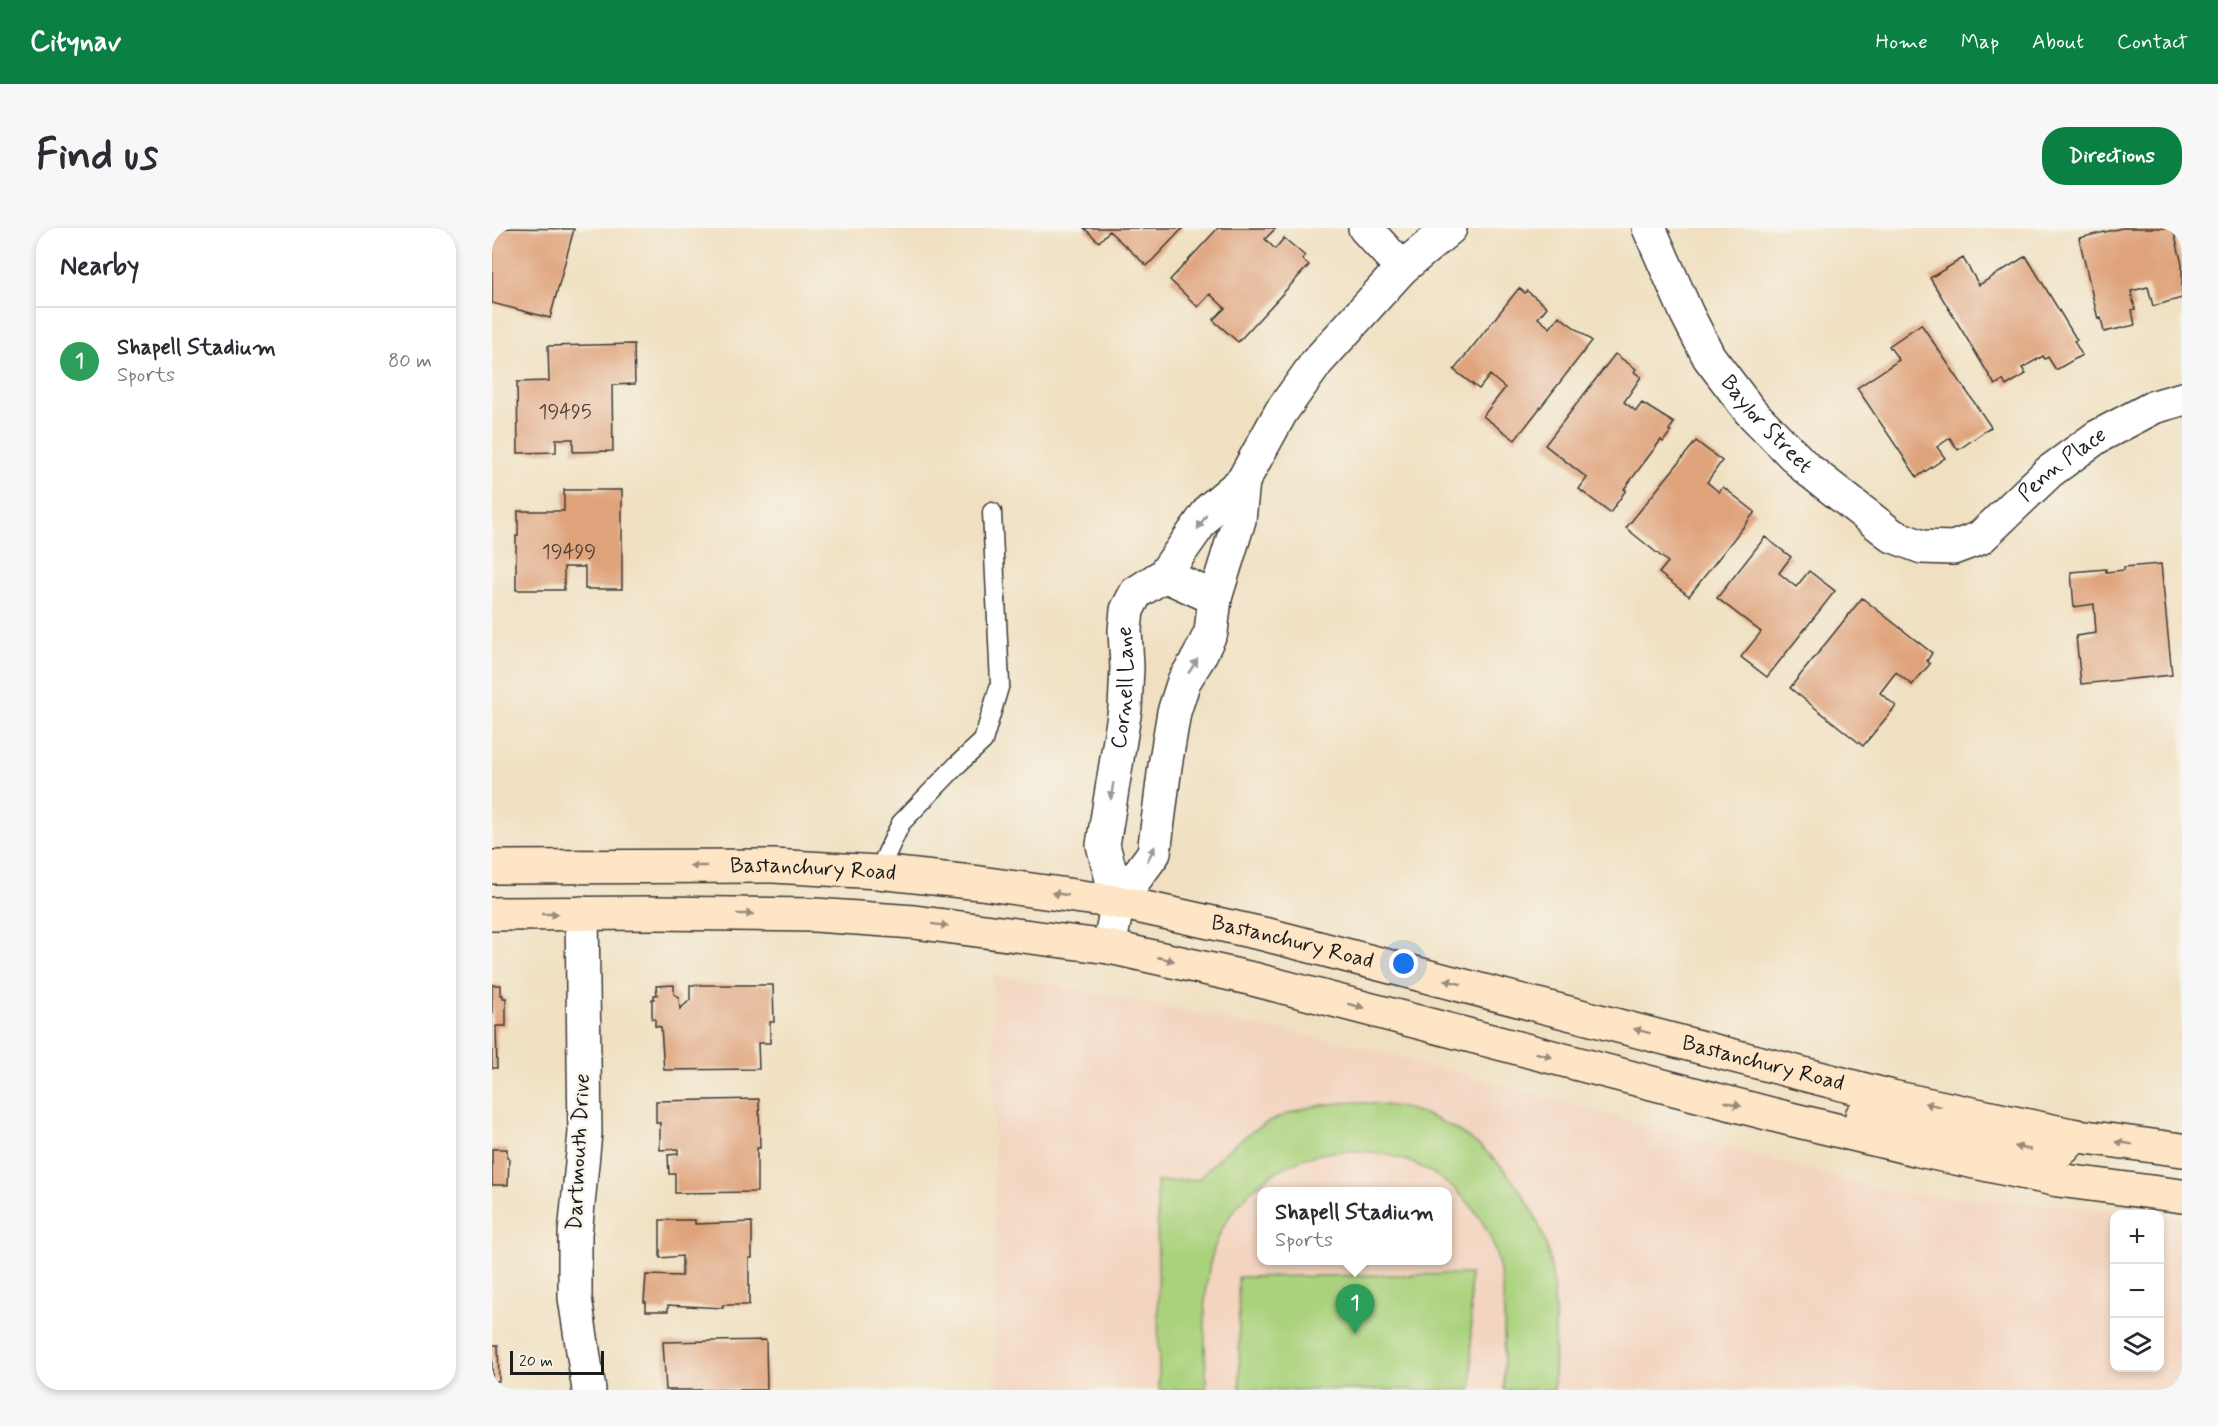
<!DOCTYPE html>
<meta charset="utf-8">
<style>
:root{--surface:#fff;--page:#f7f7f7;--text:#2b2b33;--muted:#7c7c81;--line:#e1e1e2;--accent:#0b8043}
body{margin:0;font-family:Mynerve,sans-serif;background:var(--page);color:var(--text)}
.controls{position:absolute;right:18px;bottom:18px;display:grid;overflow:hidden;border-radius:12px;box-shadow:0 3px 9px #0003}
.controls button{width:54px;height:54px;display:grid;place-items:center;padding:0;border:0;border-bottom:2px solid var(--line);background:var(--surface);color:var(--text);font:30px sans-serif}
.scale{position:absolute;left:18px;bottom:15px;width:94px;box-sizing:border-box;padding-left:6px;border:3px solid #1c1c1c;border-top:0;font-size:16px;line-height:21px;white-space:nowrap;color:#1c1c1c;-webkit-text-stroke:4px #f7f3e8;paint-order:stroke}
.you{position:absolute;left:912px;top:736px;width:21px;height:21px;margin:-15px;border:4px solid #fff;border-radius:50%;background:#1a73e8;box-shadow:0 0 0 9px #1a73e833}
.badge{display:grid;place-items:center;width:39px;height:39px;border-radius:50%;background:var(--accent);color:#fff;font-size:20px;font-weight:700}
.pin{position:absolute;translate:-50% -50px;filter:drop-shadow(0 2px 3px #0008)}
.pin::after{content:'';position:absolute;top:32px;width:21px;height:18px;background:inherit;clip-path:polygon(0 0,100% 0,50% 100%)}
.popup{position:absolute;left:765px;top:959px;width:195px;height:78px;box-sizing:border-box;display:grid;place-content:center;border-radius:12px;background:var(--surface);filter:drop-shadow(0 2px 4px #0005);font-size:20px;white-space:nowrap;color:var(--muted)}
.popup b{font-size:22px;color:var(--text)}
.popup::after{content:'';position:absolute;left:50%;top:100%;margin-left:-12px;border:12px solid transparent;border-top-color:var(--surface)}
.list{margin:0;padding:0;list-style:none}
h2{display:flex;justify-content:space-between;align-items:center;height:78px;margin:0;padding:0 24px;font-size:26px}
h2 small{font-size:20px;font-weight:400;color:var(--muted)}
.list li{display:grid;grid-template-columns:39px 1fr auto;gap:18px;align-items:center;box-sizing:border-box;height:108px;padding:0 24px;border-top:2px solid var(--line)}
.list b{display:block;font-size:22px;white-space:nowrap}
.list p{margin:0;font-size:20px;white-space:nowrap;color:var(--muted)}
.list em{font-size:20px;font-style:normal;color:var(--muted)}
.icon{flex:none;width:33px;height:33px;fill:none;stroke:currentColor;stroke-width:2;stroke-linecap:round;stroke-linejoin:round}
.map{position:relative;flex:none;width:1690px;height:1162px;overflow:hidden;border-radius:24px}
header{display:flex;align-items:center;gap:36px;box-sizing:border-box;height:84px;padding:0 30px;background:var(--accent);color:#fff}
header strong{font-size:28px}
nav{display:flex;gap:33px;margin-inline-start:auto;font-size:21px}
.intro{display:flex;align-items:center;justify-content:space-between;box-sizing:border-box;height:144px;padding:0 36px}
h1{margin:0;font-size:42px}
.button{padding:15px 27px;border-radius:24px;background:var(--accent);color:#fff;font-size:21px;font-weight:700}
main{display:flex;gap:36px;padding:0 36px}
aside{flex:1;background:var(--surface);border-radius:24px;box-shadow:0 3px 9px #0003}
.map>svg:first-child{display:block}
.built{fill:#f3d4bf;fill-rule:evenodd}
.garden{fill:#aad27d;stroke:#63774c;stroke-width:1.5}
.building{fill:#dfa37c}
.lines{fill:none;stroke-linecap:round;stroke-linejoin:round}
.service-casing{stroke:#3c3935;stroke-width:21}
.minor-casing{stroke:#3c3935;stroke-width:36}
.secondary-casing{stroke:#3c3935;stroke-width:36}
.service{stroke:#fff;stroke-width:18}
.minor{stroke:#fff;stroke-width:33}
.secondary{stroke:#fde5c5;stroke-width:33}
.oneway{fill:#999}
.oneway2{fill:#988b79}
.labels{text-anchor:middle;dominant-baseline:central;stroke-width:4.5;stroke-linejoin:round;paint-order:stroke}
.number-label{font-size:20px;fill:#4d3e34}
.street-label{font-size:22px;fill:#1c1c1c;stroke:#f7f3e8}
</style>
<header>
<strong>Citynav</strong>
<nav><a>Home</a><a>Map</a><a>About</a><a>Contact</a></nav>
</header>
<div class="intro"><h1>Find us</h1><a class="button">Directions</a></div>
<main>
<aside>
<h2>Nearby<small></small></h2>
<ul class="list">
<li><span class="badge" style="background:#2e9e5b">1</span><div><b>Shapell Stadium</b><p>Sports</p></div><em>80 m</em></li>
</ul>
</aside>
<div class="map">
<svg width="1690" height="1162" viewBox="0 0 1690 1162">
<rect width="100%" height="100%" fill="#f7f3e8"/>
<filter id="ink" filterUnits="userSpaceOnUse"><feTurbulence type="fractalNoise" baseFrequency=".0167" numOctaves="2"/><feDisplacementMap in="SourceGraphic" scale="12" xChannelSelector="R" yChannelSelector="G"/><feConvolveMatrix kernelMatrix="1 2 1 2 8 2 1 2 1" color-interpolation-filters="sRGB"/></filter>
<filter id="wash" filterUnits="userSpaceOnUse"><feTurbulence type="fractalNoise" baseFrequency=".008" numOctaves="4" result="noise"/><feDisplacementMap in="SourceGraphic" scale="24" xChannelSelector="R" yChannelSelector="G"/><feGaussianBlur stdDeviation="1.35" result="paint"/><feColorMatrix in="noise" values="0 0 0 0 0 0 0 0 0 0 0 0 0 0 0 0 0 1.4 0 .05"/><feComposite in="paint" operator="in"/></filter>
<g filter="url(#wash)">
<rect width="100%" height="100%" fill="#f0e0c1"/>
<path class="built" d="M501,748L568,758L872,819L1397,964L1690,988V1162H504ZM770,964H956V1032H770ZM1622,986H1668V1140H1622Z"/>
<path class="garden" d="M861,874C887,876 913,878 937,888C997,913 1043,966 1057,1029C1066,1072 1062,1119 1062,1162H1012C1011,1113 1017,1060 1000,1013C991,991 975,970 956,956C887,902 787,914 737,989C704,1040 714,1105 714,1162H667L665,954L707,951C737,916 777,886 824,878C836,876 849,875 861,874Z
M978,1046L980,1162H748L746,1049Z"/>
<g id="blocks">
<path class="building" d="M0,0L82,1L58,90L0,75Z
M592,0H691L655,38L617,3L607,14Z
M726,0H784L773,11L783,21L792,10L813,28L810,31L817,37L746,114L721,92L733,80L718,66L706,79L678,52Z
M1630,0H1681L1690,36V70L1661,78L1656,59L1639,63L1643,81L1640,82L1643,97L1612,104L1609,90L1606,91L1587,10Z
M1534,28L1585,112L1582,113L1590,127L1564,142L1556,129L1553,131L1551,128L1530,140L1534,146L1514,158L1511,152L1503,157L1438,50L1471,30L1487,57Z
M1027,60L1033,65L1035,63L1055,79L1046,90L1058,100L1067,88L1100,113L1023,212L991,188L1013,160L998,147L987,161L962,142Z
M1429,96L1499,199L1466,222L1458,210L1445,219L1453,230L1425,249L1365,160L1407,132L1397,118Z
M142,116L143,156L120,157L121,223L81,224V211H64V224L26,225L25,154L57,153L56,118Z
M1123,126L1144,141L1142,144L1149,149L1132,174L1144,183L1150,175L1182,195L1177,202L1179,203L1171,214L1169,212L1132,261L1134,262L1118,285L1087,261L1095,250L1053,217Z
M1204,213L1230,233L1215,254L1227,264L1231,259L1263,284L1197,368L1167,345L1176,334L1134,300Z
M72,262H130V361H93V339H72V362H24V308H26V283H72Z
M1273,309L1299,329L1287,345L1304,359L1317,343L1343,363L1275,449L1249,429L1269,404L1225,370Z
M1669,336L1680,447L1589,456L1584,408L1604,405L1602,376L1582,379L1579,344L1614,341V344L1632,342V339Z
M1370,370L1440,425L1435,433L1438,436L1420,457L1404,444L1388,465L1404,478L1371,518L1298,460Z
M0,757H9V767H11V770H14V798H4L5,840H0Z
M182,757V766L187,769L188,781L198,772V757H281L282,794H278V815H266L267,841L172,842L169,799L163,798V791H160V771H162V767H165L164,758Z
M267,871L268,920H265V964L183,965V946H177L176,927L186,926V921L168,922V895H164V873Z
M0,921H15V930H17L16,957H0Z
M168,992H203V996L260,994V1030H257V1077H231V1080L176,1077V1083H154V1074H152L154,1047L190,1048V1028L168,1030Z
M274,1112L275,1162H174L171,1114Z
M0,1117H6L7,1153H0Z"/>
</g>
</g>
<g filter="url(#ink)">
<use href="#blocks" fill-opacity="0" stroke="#3c3935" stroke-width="1.5"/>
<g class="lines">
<g class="service-casing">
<path id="service" d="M386,644L409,595L466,536L491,513L508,456L500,284"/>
</g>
<g class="minor-casing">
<g id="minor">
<path d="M873,0L910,40"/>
<path id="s1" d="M1157,0L1195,86L1217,129L1258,183L1314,240L1401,308L1430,319L1461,320L1488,310L1557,244L1605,209L1662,179L1690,171"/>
<path d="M672,347L723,370"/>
<path id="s2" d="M626,674L611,617L633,481L635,439L633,402L635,382L644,365L672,347L719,280L751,253"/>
<path d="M90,685L93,905L83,1006V1070L97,1162"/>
<path d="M617,719L626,674L662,625L673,538L682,484L692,453L707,429L719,404L723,370L747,292L751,253L789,184L825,134L910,40L958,0"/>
</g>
</g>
<g class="secondary-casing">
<g id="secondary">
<path id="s3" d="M0,639L281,638L386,644L488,655L626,674L776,707L1400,869L1579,907L1690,922"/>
<path d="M0,686L164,685L323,687L422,694L617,719L761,751L1294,890L1427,922L1566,952L1690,968"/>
<path d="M1370,888L1559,926C1571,922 1575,919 1579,907"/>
</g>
</g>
<use href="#service" class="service"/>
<use href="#minor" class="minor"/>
<use href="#secondary" class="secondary"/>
</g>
<defs><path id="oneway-solid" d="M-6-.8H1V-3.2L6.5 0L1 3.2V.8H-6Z" transform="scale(1.5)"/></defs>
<g class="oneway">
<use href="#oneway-solid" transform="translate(710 294) rotate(123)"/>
<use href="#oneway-solid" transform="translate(701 438) rotate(-57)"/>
<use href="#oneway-solid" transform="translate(620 563) rotate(99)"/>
<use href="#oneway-solid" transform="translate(659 626) rotate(-64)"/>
</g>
<g class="oneway2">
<use href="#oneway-solid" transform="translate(206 638) rotate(180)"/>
<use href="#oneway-solid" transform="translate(568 666) rotate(-172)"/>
<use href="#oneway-solid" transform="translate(58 686)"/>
<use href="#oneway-solid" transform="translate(253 686) rotate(1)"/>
<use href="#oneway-solid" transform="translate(448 697) rotate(7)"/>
<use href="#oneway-solid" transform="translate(674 731) rotate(13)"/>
<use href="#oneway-solid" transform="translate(961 754) rotate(-165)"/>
<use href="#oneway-solid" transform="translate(864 778) rotate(15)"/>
<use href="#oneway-solid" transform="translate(1150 803) rotate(-165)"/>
<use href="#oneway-solid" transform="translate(1052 827) rotate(15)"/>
<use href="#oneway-solid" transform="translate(1241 876) rotate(15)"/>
<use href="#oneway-solid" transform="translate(1441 877) rotate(-168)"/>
<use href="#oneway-solid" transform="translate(1632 915) rotate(-171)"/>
<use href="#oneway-solid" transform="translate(1531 920) rotate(-168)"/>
</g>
</g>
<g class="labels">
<g class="number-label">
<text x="73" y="184">19495</text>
<text x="77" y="324">19499</text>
</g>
<g class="street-label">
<text stroke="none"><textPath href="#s1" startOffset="231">Baylor Street</textPath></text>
<text stroke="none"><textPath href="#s1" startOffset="602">Penn Place</textPath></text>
<text stroke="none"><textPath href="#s2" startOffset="218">Cornell Lane</textPath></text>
<text stroke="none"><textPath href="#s3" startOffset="321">Bastanchury Road</textPath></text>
<text stroke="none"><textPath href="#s3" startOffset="807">Bastanchury Road</textPath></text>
<text stroke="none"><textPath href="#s3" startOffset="1293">Bastanchury Road</textPath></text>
<text transform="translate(87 924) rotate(-87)">Dartmouth Drive</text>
</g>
</g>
</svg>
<div class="controls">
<button>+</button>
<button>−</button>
<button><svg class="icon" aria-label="layers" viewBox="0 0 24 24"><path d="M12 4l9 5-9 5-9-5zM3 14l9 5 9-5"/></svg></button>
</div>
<div class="scale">20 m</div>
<div class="you"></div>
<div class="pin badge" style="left:863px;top:1106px;background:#2e9e5b">1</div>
<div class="popup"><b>Shapell Stadium</b>Sports</div>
</div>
</main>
